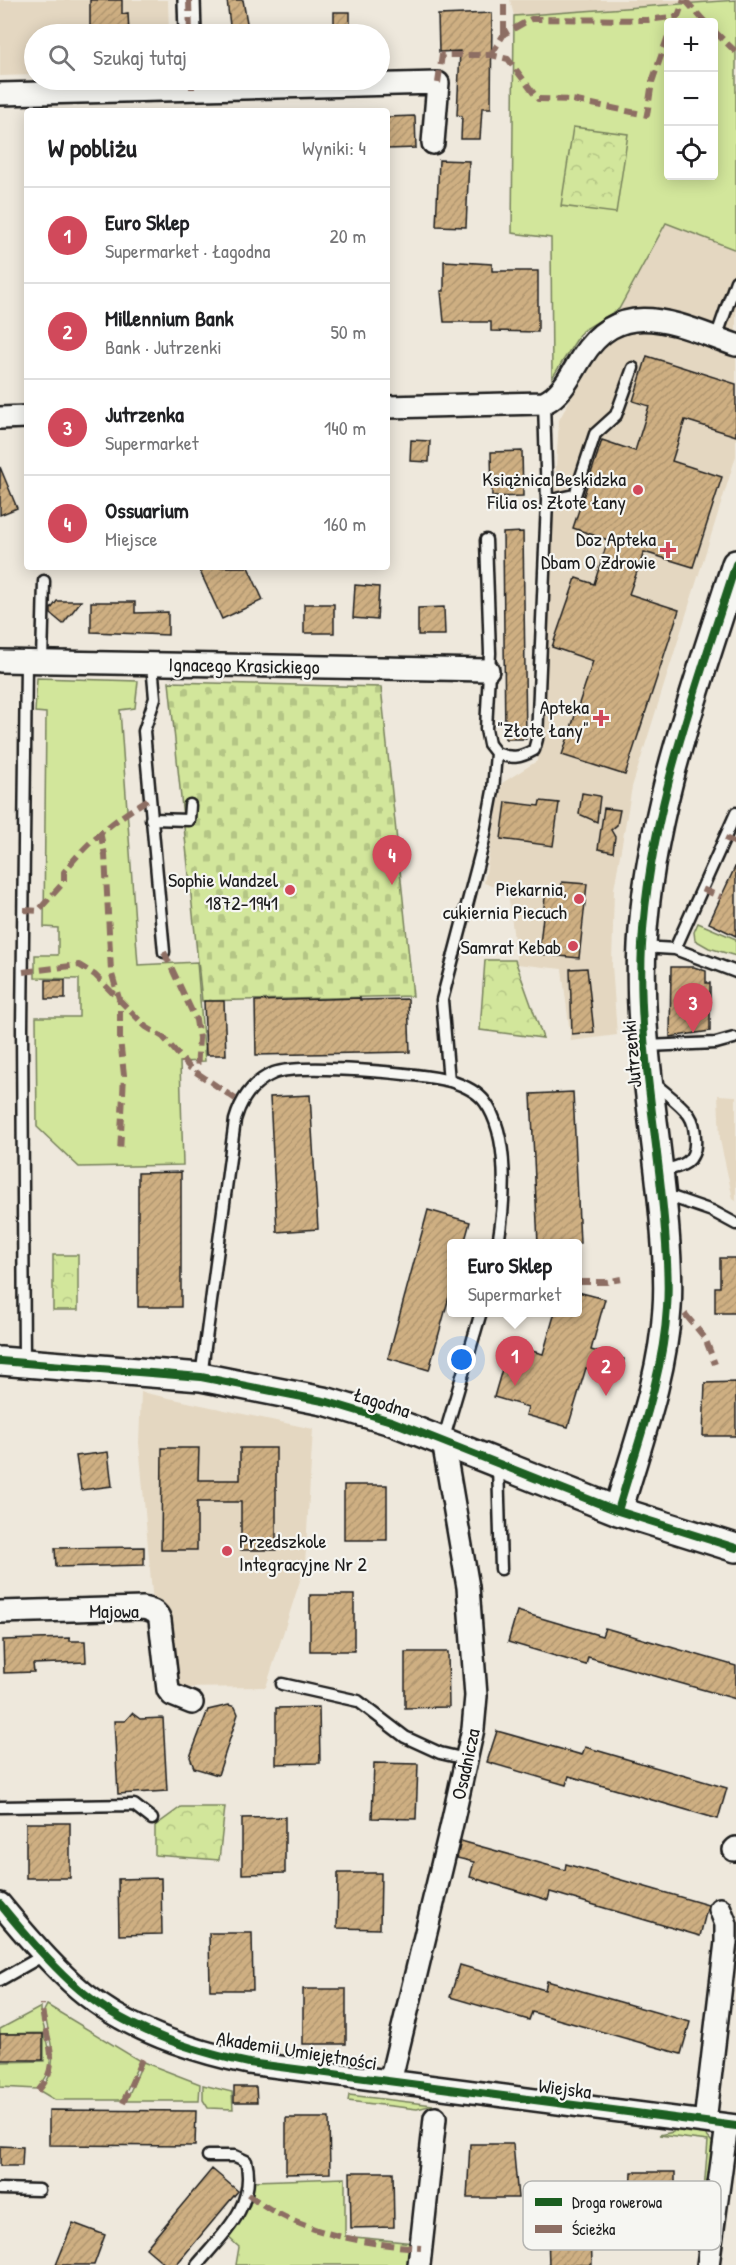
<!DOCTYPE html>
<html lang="pl">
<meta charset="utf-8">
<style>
:root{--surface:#fff;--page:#f6f6f6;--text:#202124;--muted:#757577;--line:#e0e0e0;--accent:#d1495b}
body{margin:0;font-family:"Patrick Hand",sans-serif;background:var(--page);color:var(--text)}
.controls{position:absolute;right:18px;top:18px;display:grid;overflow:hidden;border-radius:6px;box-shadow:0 3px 15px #0003}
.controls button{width:54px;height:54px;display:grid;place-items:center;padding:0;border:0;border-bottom:2px solid var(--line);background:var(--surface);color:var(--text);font:30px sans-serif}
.you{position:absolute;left:462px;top:1360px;width:21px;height:21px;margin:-15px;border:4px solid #fff;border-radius:50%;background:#1a73e8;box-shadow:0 0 0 9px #1a73e833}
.badge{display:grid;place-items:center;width:39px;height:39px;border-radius:50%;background:var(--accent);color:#fff;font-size:20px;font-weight:700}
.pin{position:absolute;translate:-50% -50px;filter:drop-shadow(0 2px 3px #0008)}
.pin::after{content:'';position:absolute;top:32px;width:21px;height:18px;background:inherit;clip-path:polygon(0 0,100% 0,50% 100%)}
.popup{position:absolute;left:447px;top:1239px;width:135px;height:78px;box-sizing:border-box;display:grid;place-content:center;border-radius:6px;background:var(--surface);filter:drop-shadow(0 2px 4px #0005);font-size:20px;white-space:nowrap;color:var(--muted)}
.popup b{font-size:22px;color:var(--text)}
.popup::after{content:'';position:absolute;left:50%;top:100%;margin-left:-12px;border:12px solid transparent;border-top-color:var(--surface)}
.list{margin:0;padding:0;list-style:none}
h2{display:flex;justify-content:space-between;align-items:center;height:78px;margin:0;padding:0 24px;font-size:26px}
h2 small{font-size:20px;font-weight:400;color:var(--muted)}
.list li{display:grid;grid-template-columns:39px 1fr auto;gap:18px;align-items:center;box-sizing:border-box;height:96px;padding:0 24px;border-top:2px solid var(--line)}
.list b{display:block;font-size:22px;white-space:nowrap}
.list p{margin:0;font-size:20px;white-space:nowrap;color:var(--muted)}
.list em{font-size:20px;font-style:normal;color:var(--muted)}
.icon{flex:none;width:33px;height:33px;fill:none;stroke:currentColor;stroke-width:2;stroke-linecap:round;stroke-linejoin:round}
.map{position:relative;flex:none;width:736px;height:2265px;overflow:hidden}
.search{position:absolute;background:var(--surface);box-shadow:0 3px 15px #0003;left:24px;top:24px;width:366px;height:66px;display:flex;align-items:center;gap:15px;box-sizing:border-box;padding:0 21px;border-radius:33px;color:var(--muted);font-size:22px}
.panel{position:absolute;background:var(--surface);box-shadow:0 3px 15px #0003;left:24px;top:108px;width:366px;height:462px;border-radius:6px}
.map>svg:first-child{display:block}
.built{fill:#e4d7c1}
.grass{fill:#d2e69b;stroke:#77815c;stroke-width:1.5;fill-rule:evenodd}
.forest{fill:url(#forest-crowns);stroke:#77815c;stroke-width:1.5}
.cemetery{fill:url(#cemetery-stones);stroke:#77815c;stroke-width:1.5}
.building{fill:url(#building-hatch);stroke:#1c1c1c;stroke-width:1.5}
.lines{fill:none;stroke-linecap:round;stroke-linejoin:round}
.service-casing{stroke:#1c1c1c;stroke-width:15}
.minor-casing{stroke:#1c1c1c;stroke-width:26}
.tertiary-casing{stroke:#1c1c1c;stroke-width:32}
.service{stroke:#f6f6f2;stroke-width:10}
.minor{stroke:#f6f6f2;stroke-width:21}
.tertiary{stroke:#f6f6f2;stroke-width:27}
.quiet{stroke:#8d6e63;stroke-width:6;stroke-dasharray:12 6;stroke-linecap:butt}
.cycleway-casing{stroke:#f6f6f2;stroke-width:11}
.cycleway{stroke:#1b5e20;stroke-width:8}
.poi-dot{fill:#d1495b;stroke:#f6f6f2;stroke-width:2}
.labels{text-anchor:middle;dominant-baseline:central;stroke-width:4.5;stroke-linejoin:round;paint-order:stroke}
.poi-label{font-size:20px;fill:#1c1c1c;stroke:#f6f6f2;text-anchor:end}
.street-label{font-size:20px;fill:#1c1c1c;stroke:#f6f6f2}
.key{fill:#f6f6f2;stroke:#b5b5b2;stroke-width:1.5}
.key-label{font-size:16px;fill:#1c1c1c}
</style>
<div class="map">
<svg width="736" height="2265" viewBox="0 0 736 2265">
<defs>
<pattern id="forest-crowns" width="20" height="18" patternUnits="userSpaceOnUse" patternTransform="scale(1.5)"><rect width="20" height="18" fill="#d2e69b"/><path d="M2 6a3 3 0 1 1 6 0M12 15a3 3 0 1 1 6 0" fill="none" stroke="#b4c585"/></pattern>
<pattern id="cemetery-stones" width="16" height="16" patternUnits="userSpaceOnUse" patternTransform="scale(1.5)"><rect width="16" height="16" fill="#d2e69b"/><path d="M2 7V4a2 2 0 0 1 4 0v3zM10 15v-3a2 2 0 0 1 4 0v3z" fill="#b4c585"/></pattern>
<pattern id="building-hatch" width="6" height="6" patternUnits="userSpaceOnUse" patternTransform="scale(1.5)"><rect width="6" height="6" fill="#ceaf82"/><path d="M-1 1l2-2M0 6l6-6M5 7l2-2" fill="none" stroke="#b09670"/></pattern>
</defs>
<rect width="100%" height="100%" fill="#eee8dc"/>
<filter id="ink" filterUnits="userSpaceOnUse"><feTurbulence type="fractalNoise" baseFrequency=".0167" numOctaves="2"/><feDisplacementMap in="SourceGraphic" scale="12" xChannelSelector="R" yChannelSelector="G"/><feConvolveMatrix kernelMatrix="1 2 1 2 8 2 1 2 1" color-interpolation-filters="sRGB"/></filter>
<g filter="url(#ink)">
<path class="built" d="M0,0H168L169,34H34V75L0,76Z
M510,0H733L514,16Z
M666,223L736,250V456L632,787L614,889L612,965L617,1035L571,1041L562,969L517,964L508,891L484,883L502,783L537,761L559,420Z
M718,1095L736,1096V1201L733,1199L720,1140Z
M141,1392L313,1429L305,1565L266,1687L174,1688L165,1608L153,1604L139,1443Z"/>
<path class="grass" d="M736,0V250L666,223L619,309L582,331L552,378L551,238L512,233L514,16ZM668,22H714V176H668Z
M37,678L138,681L135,708L120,710L138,965L197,962L205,1061L180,1062L183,1165L79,1167L37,1127L36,1017H79V979L35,978V955H58V928L44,927L46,713L35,712Z
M698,923L736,939V956L709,948L695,940L694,932Z
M47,2005L140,2061L122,2100H55L40,2091C62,2067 49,2038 44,2011Z
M41,2007C40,2035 65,2061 37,2089L0,2087V2062L44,2061V2033L0,2034V2029Z
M143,2062L200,2084L199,2101H126Z
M203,2085L232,2092L233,2109L208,2108L203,2100Z
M349,2095L433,2105L417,2109L348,2101Z
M674,2127L704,2133L713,2143L698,2265L708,2141L659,2135L673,2132Z
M345,2178V2236L414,2243L412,2265H236L239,2247L227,2236L250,2205L254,2181Z"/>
<path class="forest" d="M573,127L628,134L616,213L561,206Z
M485,960H515L543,1038L480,1030Z
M53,1255H78V1310H53Z
M181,1807H225L219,1860L155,1855V1826Z"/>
<path class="cemetery" d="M169,682L381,687L413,996L202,1001Z"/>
<path class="building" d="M90,0H122V14L128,13L129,34H90Z
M227,0H243L249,34H231Z
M334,12H350V34H334Z
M492,13L491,108H482L480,139H461L462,116L457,115L460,51L439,52L438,15Z
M415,116L416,148L387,149V117Z
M439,160L469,161L466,227L436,226Z
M444,261L492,264V271H538V332L491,331V322H444L441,291H444Z
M647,356L736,384V436L685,420L672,461L722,477L693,567L644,552L629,594L679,610L625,775L562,755L593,661L552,647L576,578L594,584L608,540L573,528L602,440L635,451L649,406L633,401Z
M411,440L430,441L429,462L410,461Z
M522,451L523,496L492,497L491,452Z
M0,467L17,508L0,515Z
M523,532L526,739H505L503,533Z
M198,567H248L263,600L222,619Z
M355,585L379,587L377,620L353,618Z
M57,601H81L63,624L51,614V609Z
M91,602H135V613L168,612V635L91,632Z
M304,604H334V633H304Z
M444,607L445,635H418V608Z
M582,793L600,796L597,822L579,814Z
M540,801L559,803L553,846L501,839L506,802L539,806Z
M604,808L620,810L617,825L611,830L615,837L613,852L598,849Z
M736,865V936L709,923Z
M562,882L587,884L579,958L539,954L546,888L561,890Z
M671,967H694L706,971V983H710V1031L670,1037Z
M587,968L594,1032L572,1034L570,969Z
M46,980H65V999H46Z
M360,998V1000L408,999L410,1052L256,1055L255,1001Z
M204,1001H224L226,1055H206Z
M573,1092L580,1243L538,1244L531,1094Z
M310,1095L318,1229L277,1232L270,1097Z
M181,1172V1307H138V1173Z
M428,1210L470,1222L464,1244H452V1286L429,1370L388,1358Z
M720,1258H736V1313H715V1287H720Z
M578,1292L605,1299L591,1350L624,1359L619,1378L586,1368L568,1427L526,1415L528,1407L494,1397L509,1345L543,1354L555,1312H578Z
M736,1382V1436H703L705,1383Z
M162,1448H199L198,1480H240V1448H276V1550H241V1502H197V1550H161Z
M108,1452L112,1486L81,1490L76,1456Z
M344,1485H387V1540H344Z
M144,1547V1565L56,1567L55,1548Z
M310,1595H354V1651H310Z
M517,1611L602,1636L605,1628L736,1666V1699L588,1657L586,1665L508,1642Z
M70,1638V1641H85L86,1662L33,1664L34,1672L4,1673L3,1640Z
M405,1652H448L449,1707L405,1708Z
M229,1705L235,1707L238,1714L218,1775L194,1768L190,1757L208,1710Z
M319,1707L320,1763L276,1764V1708Z
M132,1713L140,1719L163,1718L167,1791L118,1794L114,1721H125Z
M497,1731L582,1755L585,1747L727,1788L718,1819L569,1776L566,1785L487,1762Z
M374,1763L418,1764L416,1819L372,1818Z
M285,1817V1873L242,1874V1818Z
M26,1823H70V1878H26Z
M461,1841L565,1870L566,1864L708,1905L700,1936L550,1892L548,1900L470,1877L474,1862L457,1858Z
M338,1873H381L380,1929L337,1928Z
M161,1878L162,1934L119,1935L118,1879Z
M209,1933H252L253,1990H210Z
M460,1965L545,1990L547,1981L690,2022L681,2054L532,2012L529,2020L450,1997Z
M303,1989H346V2044H303Z
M0,2034H43V2060H0Z
M234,2087H256L257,2102H234Z
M49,2110L196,2111L195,2146L49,2145Z
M286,2118H329L330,2173L286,2174Z
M470,2144H513L518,2198H467Z
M0,2146L23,2147L22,2166H0Z
M212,2169L238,2191L176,2265H166L146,2248Z
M350,2172H393L394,2227L351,2228Z
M632,2172H675V2200H679V2225H630Z
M73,2223L105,2235L94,2265H56Z
M579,2231H591L592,2265H549L548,2232Z"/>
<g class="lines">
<g class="service-casing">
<path id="service" d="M716,338L736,281
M547,501L575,495L595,434L616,415L633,368
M42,662L44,581
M152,664L155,698L144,731L164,952
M496,753C511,759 520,758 534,750L537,739L547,501L544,403
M151,819L189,820L190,805
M642,947L675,949L736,972
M675,949L736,813
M647,1046L716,1043L734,1038
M449,1081L442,1000L483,844L493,791L496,753L489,744L486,729L490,653L486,540
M654,1083C665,1093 680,1103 689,1115C693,1121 695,1131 695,1138C697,1163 682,1167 660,1171
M663,1194L712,1211L736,1224
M24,1362L22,1027L26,662
M201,1377L235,1120C241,1099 252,1082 274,1073C299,1063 421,1073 450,1081C463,1085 477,1091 485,1102C510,1136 505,1203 498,1244
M443,1441L481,1312
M498,1465L501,1569
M282,1684L358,1701L405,1737L440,1753L466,1759
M0,1807L134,1805L152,1819
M0,1980L44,1955
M0,2189L39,2190
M197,2265C223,2234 257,2205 246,2161L235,2156H208"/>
</g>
<g class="minor-casing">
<path id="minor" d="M189,0L190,34
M0,94L438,83L433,143
M387,407L544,403C563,394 571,374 582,357C622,293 680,326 736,345
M0,418L27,417
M0,661L488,670
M0,1612L143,1608C151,1610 157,1611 160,1620L168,1690L172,1695L192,1703
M734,1850L736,1848
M0,1904C22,1931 45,1958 71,1982C118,2026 187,2050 249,2063L736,2126
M390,2082L451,1828L473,1729L476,1696L468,1587L443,1441
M705,2122L726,1942V1924L720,1909
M419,2265L435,2118
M708,2265L727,2125"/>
</g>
<g class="tertiary-casing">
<path id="tertiary" d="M0,1361L201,1377L328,1402L391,1421L618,1511L736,1548
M618,1511C637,1445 663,1377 667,1308C669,1283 667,1256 665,1231C658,1136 637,1040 642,945C649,813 696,689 736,564"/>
</g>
<use href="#service" class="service"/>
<use href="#minor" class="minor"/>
<use href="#tertiary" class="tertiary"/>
<path class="quiet" d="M189,0L190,34
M685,0L705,22
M714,31L736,52
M504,34V0
M491,55L504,34L531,19L648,20L678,16L684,0
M192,80V89
M438,83L442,55H491L508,59L538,99L572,100L647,115L652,82L668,36
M100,832L105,855L111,971L120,1002V1039L124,1075L120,1153
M725,838L736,843
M702,889L721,897
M24,910L38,911L64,882V872C88,841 115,819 149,799
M164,952L196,1020L199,1038L197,1072
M23,972L79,965L95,975L146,1027L163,1037L190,1068L240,1102
M578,1282H606L621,1279
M685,1314L705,1338L715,1364
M38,2091C65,2061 42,2035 42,2004
M123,2103L142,2059
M248,2194C295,2232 362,2244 421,2248"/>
<g class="cycleway-casing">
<path id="cycleway" d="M0,1361L201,1377L328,1402L391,1421L618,1511L736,1548
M618,1511C637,1445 663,1377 667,1308C669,1283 667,1256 665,1231C658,1136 637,1040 642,945C649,813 696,689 736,564
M0,1904C22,1931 45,1958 71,1982C118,2026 187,2050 249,2063L736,2126"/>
</g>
<use href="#cycleway" class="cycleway"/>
</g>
</g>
<g class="poi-dot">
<circle cx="638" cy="490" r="6"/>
<path d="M665 541h6v6h6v6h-6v6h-6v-6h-6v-6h6z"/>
<path d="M598 709h6v6h6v6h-6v6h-6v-6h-6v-6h6z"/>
<circle cx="290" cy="890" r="6"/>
<circle cx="579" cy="899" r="6"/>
<circle cx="573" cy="946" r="6"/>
<circle cx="227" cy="1551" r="6"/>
</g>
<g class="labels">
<g class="poi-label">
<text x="626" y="478">Książnica Beskidzka<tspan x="626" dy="23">Filia os. Złote Łany</tspan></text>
<text x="656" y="538">Doz Apteka<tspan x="656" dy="23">Dbam O Zdrowie</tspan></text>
<text x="589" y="706">Apteka<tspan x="589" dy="23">"Złote Łany"</tspan></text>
<text x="278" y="879">Sophie Wandzel<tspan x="278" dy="23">1872-1941</tspan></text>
<text x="567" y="888">Piekarnia,<tspan x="567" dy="23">cukiernia Piecuch</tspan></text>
<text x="561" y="946">Samrat Kebab</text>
<text x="239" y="1540" text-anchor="start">Przedszkole<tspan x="239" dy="23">Integracyjne Nr 2</tspan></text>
</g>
<g class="street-label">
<text transform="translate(244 665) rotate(1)">Ignacego Krasickiego</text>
<text transform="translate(631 1054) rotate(-95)">Jutrzenki</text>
<text transform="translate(382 1402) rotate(18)">Łagodna</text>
<text x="114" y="1610">Majowa</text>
<text transform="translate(465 1764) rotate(-78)">Osadnicza</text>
<text transform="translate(297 2050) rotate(9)">Akademii Umiejętności</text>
<text transform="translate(565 2088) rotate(7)">Wiejska</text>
</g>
</g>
<rect x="523" y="2181" width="198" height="69" rx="9" class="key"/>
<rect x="535" y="2198" width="27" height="8" fill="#1b5e20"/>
<rect x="535" y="2225" width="27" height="8" fill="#8d6e63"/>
<g class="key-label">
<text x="572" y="2208">Droga rowerowa</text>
<text x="572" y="2235">Ścieżka</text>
</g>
</svg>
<div class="controls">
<button>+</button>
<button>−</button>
<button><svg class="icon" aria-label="locate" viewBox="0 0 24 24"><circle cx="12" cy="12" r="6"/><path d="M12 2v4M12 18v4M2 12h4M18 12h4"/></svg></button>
</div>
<div class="you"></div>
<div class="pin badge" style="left:515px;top:1386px">1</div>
<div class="popup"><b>Euro Sklep</b>Supermarket</div>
<div class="pin badge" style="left:606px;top:1396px">2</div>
<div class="pin badge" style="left:693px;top:1033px">3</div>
<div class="pin badge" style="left:392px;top:885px">4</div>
<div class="search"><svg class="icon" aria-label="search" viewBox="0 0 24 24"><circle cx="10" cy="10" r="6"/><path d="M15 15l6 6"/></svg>Szukaj tutaj</div>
<section class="panel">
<h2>W pobliżu<small>Wyniki: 4</small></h2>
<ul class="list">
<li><span class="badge">1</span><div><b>Euro Sklep</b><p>Supermarket · Łagodna</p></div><em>20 m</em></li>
<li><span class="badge">2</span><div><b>Millennium Bank</b><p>Bank · Jutrzenki</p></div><em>50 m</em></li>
<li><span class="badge">3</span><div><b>Jutrzenka</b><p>Supermarket</p></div><em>140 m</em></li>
<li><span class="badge">4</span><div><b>Ossuarium</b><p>Miejsce</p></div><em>160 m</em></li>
</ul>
</section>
</div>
